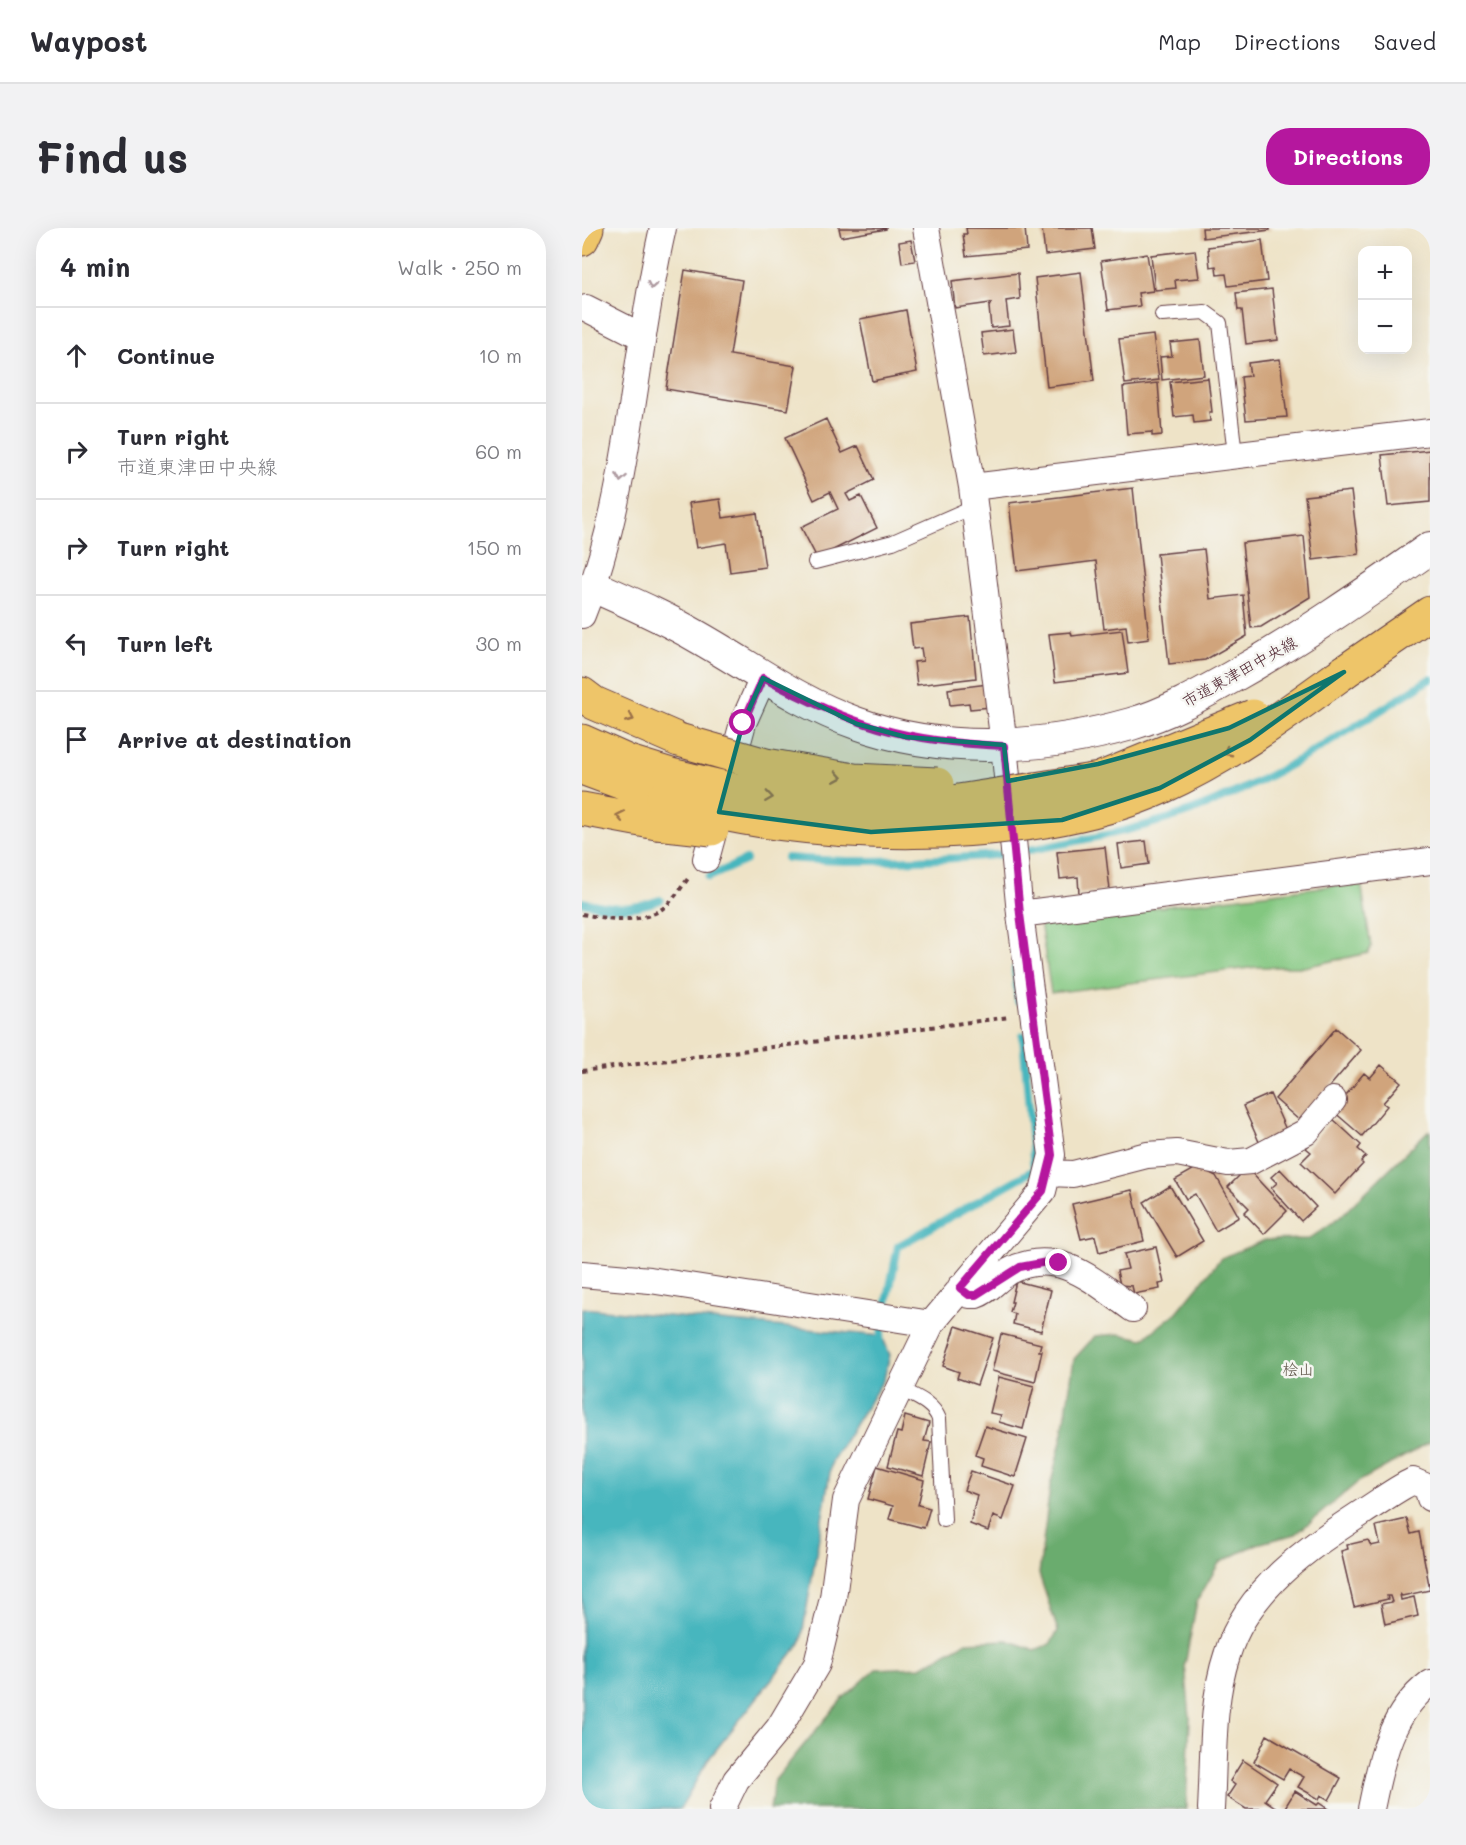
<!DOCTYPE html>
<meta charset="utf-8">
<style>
:root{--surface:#fff;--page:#f2f2f3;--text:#2b2b33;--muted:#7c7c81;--line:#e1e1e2;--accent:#b5179e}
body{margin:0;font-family:Mali,"Klee One",sans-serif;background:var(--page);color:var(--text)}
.controls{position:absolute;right:18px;top:18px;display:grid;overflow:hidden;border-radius:12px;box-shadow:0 6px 24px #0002}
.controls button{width:54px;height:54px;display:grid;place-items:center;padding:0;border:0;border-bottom:2px solid var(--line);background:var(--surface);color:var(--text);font:30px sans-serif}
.stop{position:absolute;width:18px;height:18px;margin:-14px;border:4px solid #b5179e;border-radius:50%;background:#fff}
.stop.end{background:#b5179e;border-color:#fff;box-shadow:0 2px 6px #0008}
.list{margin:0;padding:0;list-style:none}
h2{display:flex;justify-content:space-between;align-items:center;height:78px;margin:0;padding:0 24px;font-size:26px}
h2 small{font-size:20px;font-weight:400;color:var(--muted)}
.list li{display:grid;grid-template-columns:39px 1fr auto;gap:18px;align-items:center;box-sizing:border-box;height:96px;padding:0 24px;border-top:2px solid var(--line)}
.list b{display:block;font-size:22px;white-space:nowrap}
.list p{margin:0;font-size:20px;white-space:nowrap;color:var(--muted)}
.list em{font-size:20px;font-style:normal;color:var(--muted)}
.icon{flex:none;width:33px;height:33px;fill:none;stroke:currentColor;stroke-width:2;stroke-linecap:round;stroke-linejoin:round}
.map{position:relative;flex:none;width:848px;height:1581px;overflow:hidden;border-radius:24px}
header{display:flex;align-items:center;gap:36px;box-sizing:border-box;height:84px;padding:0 30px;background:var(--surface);border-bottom:2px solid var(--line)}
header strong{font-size:28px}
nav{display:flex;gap:33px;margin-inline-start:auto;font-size:21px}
.intro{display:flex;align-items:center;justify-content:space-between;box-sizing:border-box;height:144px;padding:0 36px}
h1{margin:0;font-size:42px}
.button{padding:15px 27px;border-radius:24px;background:var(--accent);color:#fff;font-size:21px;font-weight:700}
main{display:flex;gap:36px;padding:0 36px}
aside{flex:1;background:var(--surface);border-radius:24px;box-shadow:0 6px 24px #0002}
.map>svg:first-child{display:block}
.green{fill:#83c780;stroke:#667356;stroke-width:1.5}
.forest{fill:#6aac6e;stroke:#5a664c;stroke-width:1.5}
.water{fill:#46b6be;stroke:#486a74;stroke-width:1.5}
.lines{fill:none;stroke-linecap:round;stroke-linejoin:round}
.stream{stroke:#46b6be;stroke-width:8}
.building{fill:#d0a47c}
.service-casing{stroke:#633c42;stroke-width:16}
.minor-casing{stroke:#633c42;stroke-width:28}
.tertiary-casing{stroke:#633c42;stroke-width:34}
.motorway-casing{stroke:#633c42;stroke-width:35}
.path{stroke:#633c42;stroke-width:4;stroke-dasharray:4.5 4.5;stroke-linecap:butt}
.service{stroke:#fff;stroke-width:14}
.minor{stroke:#fff;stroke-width:26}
.tertiary{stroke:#fff;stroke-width:32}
.motorway{stroke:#eec569;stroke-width:33}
.motorway-bridge-casing{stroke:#633c42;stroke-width:35;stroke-linecap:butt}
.motorway-bridge{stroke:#eec569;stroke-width:33}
.oneway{stroke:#ae9aa0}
.oneway2{stroke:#9c724a}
.route{stroke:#b5179e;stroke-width:8}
.marked{fill:#0f766e;fill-opacity:0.2;stroke:#0f766e;stroke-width:4.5;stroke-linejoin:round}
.labels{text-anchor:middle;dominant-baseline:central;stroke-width:5;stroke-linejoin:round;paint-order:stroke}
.street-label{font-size:16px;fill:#4a1f2b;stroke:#f6f6f2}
.park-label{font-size:16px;fill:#5b5144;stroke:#f6f6f2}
</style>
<header>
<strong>Waypost</strong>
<nav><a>Map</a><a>Directions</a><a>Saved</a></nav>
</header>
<div class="intro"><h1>Find us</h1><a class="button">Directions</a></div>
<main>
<aside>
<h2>4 min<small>Walk · 250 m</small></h2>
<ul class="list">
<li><svg class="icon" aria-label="ahead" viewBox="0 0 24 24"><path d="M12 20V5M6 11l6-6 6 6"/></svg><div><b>Continue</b></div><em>10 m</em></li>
<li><svg class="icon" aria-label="right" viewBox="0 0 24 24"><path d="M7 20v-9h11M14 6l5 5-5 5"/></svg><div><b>Turn right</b><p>市道東津田中央線</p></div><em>60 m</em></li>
<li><svg class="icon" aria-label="right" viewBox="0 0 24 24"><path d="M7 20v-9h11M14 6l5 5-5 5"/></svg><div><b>Turn right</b></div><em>150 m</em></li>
<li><svg class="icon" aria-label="left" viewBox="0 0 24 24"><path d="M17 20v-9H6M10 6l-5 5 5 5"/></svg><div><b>Turn left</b></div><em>30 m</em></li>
<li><svg class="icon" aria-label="arrive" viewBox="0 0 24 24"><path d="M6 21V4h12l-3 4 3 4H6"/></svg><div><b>Arrive at destination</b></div></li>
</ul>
</aside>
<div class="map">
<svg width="848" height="1581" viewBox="0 0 848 1581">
<rect width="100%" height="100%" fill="#f6f6f2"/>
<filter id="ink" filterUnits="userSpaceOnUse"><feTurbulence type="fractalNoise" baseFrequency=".0167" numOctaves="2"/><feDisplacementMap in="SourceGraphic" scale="12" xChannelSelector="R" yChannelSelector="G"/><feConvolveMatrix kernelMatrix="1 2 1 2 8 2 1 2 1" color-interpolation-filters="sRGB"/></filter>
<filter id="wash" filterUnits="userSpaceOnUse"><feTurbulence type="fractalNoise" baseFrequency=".008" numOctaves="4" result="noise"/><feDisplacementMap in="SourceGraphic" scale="24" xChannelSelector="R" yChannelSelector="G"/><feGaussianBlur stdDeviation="1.35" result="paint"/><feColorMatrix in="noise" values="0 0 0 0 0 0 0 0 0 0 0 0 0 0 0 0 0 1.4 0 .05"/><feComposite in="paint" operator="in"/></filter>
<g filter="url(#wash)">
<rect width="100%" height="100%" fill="#eee3c7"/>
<path class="green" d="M779,654L789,719L786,725L722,739H675L469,765L458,694Z"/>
<path class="forest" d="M846,903H848V1214L776,1254L714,1306L675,1316L637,1335L615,1373L603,1437L608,1490L604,1581H188L192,1553L259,1472L294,1441L339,1439L384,1414L425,1412L453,1422L468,1416L476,1403L457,1346L468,1259L481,1205L492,1131L513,1108L537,1106L561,1111L595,1084L639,1030L683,1012L727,1011L758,989Z"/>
<path class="water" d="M0,1080L300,1108L308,1127L302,1151L250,1233L219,1414L126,1532L98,1581H0Z"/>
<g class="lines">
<path class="stream" d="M447,622C508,611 572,599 629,575C707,543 777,496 848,451
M205,630C279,636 351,633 425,626
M127,649L164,632
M0,674C31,681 47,683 78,672
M433,741L436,773
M297,1116L316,1018L452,942L441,808"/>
</g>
<g id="blocks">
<path class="building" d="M257,0H304V1L259,9Z
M384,0H443L445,22L384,28L381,6H385Z
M460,0H510L513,21L463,27Z
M620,0H688V2L621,10Z
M329,12L333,33L320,35L317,14Z
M680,12L685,53L646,58L644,46L635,47L634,38L628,39L626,19Z
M613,22L617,50L593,52L594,60L573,62L569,27Z
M565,26L571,63L556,65L558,78L526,82L519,33Z
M103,42L160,52L148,127L214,138L206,182L84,161Z
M499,44L512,153L465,159L453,50Z
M436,45L438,71L424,73L427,98L409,100L407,79L409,75L373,80L370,53Z
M690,61L696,112L664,116L660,82H656L654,65Z
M324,82L335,144L290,153L278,91Z
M431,101L434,124L402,128L399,105Z
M571,107L577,152L543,156L537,111Z
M618,112L622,147L580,152L578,129L590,128L588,115Z
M698,131L705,189L664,192L659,149L668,148L666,135Z
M626,150L630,184H627L628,193L612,195L611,187L592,189L588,154Z
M576,155L580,207L570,208V204L545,206L541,159Z
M244,191L260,225L276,218L292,252L264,266L268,273L279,268L295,300L235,330L219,299L256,281L248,264L232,272L203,210Z
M848,222V274L806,278L800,227Z
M551,260L567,411L546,414L544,398L522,401L514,333L435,343L427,275Z
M769,263L777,326L731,332L723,268Z
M138,271L141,290L175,285L183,339L148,344L144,315L114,320L107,275Z
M722,308L728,369L679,399L669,400L660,315Z
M622,321L628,371L661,367L665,408L623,432L587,436L575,326Z
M388,389L394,450L335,457L332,434L341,433L339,420L331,421L328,396Z
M540,402L546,445L473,454L467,406L489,404L490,408Z
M406,456L409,479L388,481L387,475L368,477L366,461Z
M564,613L567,636L539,640L536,616Z
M523,619L528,662L497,666L496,649L478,651L475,624Z
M754,800L779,822L718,893L693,871Z
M799,837L819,854L801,875L805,878L780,908L751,883L782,845L788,850Z
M688,866L705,904L678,916L661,878Z
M751,891L779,917L776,921L784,928L779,934L781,936L753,966L719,934L729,924L724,920Z
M616,939L634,948L657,989L634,1003L613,966L604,971L593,952Z
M665,940L705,983L682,1006L662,985L667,980L646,959Z
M698,941L734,979L719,993L689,960L695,955L689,949Z
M588,958L621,1013L595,1029L562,974Z
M550,962L562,1013L517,1024L513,1008L499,1011L490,976Z
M574,1019L582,1055L577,1056L578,1061L552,1066L550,1058L538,1057L535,1043L546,1041L542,1026Z
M434,1053L469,1062L459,1103L431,1096L433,1086L428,1084L431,1074H429Z
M374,1098L411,1110L395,1157L375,1150L377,1144L361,1138Z
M419,1106L459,1116L457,1123H460L453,1154L410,1143Z
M417,1149L452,1158L441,1201L417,1194L419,1187L408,1185Z
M323,1188L347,1195L342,1213L349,1214L341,1248L306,1238L315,1204L319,1205Z
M403,1198L445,1211L433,1249L399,1238L401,1230L393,1227Z
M295,1238L342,1252L336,1277L348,1280L342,1300L307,1291L311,1278L286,1271Z
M389,1243L433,1258L421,1292L411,1288L406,1303L388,1296L395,1267L382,1262Z
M825,1291L829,1306L837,1304L848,1362L820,1368L818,1366L819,1372L832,1369L836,1388L803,1396L799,1376L810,1374L808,1368H805L806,1371L772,1379L759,1323L766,1321L765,1317L786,1312L789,1318L798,1316L794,1298Z
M685,1507L759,1550L747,1572L739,1567L737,1571L716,1559L722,1549L707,1541L701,1551L672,1534Z
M661,1532L695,1555L683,1572L696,1581H664L645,1569L653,1557L648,1553Z
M713,1563L735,1577L737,1575L746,1581H702Z"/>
</g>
</g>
<g filter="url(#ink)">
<use href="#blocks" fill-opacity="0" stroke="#633c42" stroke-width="1.5"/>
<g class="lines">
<g class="service-casing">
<path id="service" d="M580,87L623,84L638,95L653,227
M233,334L311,314L393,278
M319,1161C334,1169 351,1175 357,1191L362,1292"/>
</g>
<g class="minor-casing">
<path id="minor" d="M4,80L61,109
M390,259L848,204
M0,387C49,264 51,128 81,0
M124,631L161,495L181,450
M438,686L848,633
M467,945L491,946L565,927L595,925L646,935L669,933L724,904L751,872
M0,1046L68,1052L349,1096
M378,1060L387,1067H394C407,1063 416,1050 428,1043C476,1017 514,1055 551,1081
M140,1581L154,1552L197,1500L235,1436L251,1370L264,1272L349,1096L461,963L470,927L438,686L422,517L390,259L344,0
M629,1581C632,1531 629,1475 645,1427C665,1361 726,1320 781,1284C797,1274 814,1261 831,1253L845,1259L848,1270
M789,1581C799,1534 807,1486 848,1455"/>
</g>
<g class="tertiary-casing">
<path id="tertiary" d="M11,358C47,374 82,389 116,409C169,439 217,475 274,495C362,527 460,521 549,496C584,486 618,467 650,449C719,410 783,366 848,320"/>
</g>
<g class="motorway-casing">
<path id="motorway" d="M0,11L5,0
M762,444L848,385
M0,466L12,475L97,512
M0,513L47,534L89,547
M0,540L81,570
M0,581L75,595"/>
</g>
<path class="path" d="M0,686C25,691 57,696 80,681C91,673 100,658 108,648
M0,843L428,789"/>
<use href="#service" class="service"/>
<use href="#minor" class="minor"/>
<use href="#tertiary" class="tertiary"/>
<use href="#motorway" class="motorway"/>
<g class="motorway-bridge-casing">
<path id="motorway-bridge" d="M97,512L184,537L272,552L355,556
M89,547L181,569L257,579L370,574L517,551L671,488
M81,570C216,614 448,619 578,560C645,530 703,487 762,444
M75,595L130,601"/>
</g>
<use href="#motorway-bridge" class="motorway-bridge"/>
</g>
<defs><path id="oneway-chevron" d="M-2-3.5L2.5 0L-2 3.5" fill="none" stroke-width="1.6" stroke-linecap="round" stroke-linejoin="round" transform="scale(1.5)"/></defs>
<g class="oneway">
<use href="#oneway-chevron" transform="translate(70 57) rotate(100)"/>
<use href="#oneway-chevron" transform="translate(39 250) rotate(100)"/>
</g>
<g class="oneway2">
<use href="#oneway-chevron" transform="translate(48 490) rotate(24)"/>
<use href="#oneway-chevron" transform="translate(645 524) rotate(152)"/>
<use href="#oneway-chevron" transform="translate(256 549) rotate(10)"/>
<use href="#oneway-chevron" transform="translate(187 569) rotate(8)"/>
<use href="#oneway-chevron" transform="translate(38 588) rotate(-169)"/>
</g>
</g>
<g class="lines" filter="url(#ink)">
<path class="route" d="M161,495L181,450C269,497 322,514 422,518L438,686L470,927L461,963L378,1060L387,1067H394L438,1039L465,1034L477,1035"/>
</g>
<path class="marked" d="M762,444L668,512L578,560L480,592L289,604L137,584L161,495L181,450L275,496L324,509L422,517L426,553L516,536L647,500Z"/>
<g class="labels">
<g class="street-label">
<text transform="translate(657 443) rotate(-29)">市道東津田中央線</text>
</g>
<g class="park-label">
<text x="716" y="1140">桧山</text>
</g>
</g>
</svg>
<div class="controls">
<button>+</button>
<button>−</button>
</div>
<div class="stop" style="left:161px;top:495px"></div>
<div class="stop end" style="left:477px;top:1035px"></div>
</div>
</main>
